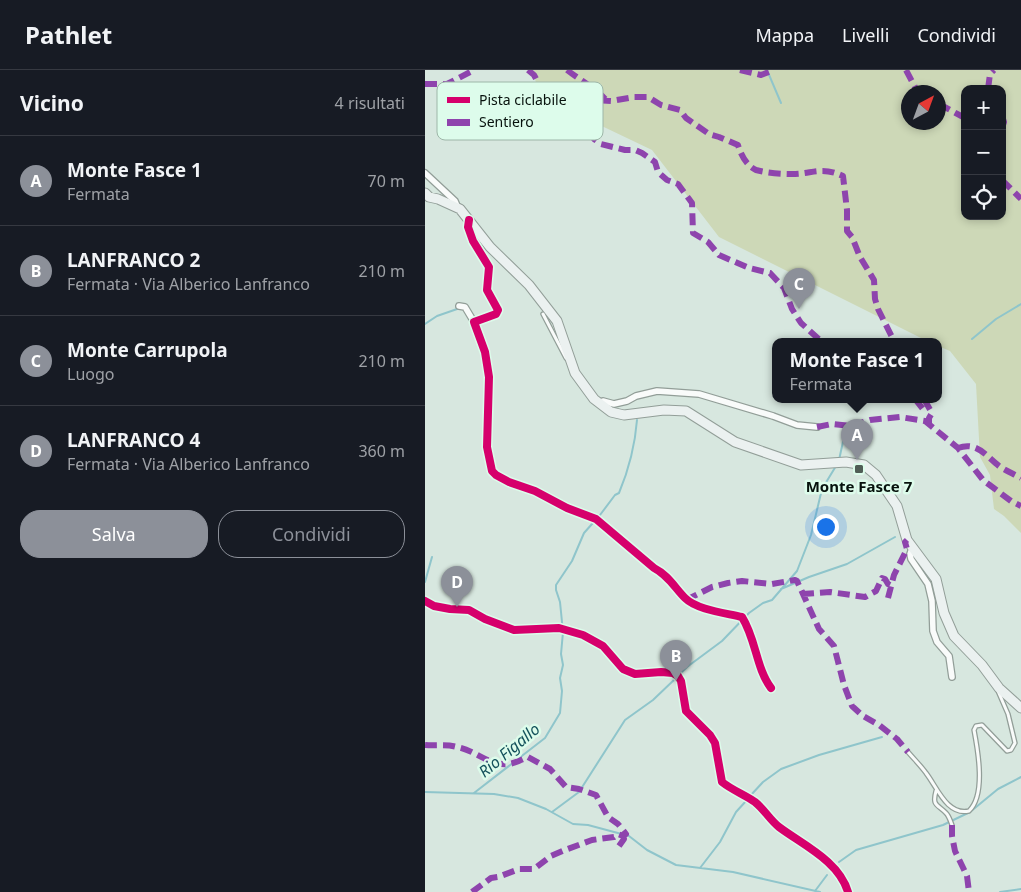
<!DOCTYPE html>
<html lang="it">
<meta charset="utf-8">
<style>
:root{--surface:#171b24;--page:#20242c;--text:#f1f3f6;--muted:#9ea1a6;--line:#363941;--accent:#8c9099}
body{margin:0;font-family:"Noto Sans",sans-serif;background:var(--page);color:var(--text)}
.controls{position:absolute;right:15px;top:15px;display:grid;overflow:hidden;border-radius:10px;box-shadow:0 2px 8px #0003}
.controls button{width:45px;height:45px;display:grid;place-items:center;padding:0;border:0;border-bottom:1px solid var(--line);background:var(--surface);color:var(--text);font:25px sans-serif}
.compass{position:absolute;left:476px;top:15px;width:45px;height:45px;border-radius:50%;background:var(--surface);box-shadow:0 2px 8px #0003;rotate:41deg}
.you{position:absolute;left:400px;top:456px;width:18px;height:18px;margin:-12px;border:4px solid #fff;border-radius:50%;background:#1a73e8;box-shadow:0 0 0 8px #1a73e833}
.badge{display:grid;place-items:center;width:32px;height:32px;border-radius:50%;background:var(--accent);color:#fff;font-size:16px;font-weight:700}
.pin{position:absolute;translate:-50% -41px;filter:drop-shadow(0 1px 2px #0008)}
.pin::after{content:'';position:absolute;top:26px;width:18px;height:15px;background:inherit;clip-path:polygon(0 0,100% 0,50% 100%)}
.popup{position:absolute;left:347px;top:268px;width:170px;height:65px;box-sizing:border-box;display:grid;place-content:center;border-radius:10px;background:var(--surface);filter:drop-shadow(0 1px 4px #0005);font-size:16px;white-space:nowrap;color:var(--muted)}
.popup b{font-size:19px;color:var(--text)}
.popup::after{content:'';position:absolute;left:50%;top:100%;margin-left:-10px;border:10px solid transparent;border-top-color:var(--surface)}
.list{margin:0;padding:0;list-style:none}
h2{display:flex;justify-content:space-between;align-items:center;height:65px;margin:0;padding:0 20px;font-size:21px}
h2 small{font-size:16px;font-weight:400;color:var(--muted)}
.list li{display:grid;grid-template-columns:32px 1fr auto;gap:15px;align-items:center;box-sizing:border-box;height:90px;padding:0 20px;border-top:1px solid var(--line)}
.list b{display:block;font-size:19px;white-space:nowrap}
.list p{margin:0;font-size:16px;white-space:nowrap;color:var(--muted)}
.list em{font-size:16px;font-style:normal;color:var(--muted)}
.actions{display:flex;gap:10px;padding:15px 20px}
.actions a{flex:1;padding:11px 0;border:1px solid var(--accent);border-radius:20px;text-align:center;font-size:18px;color:var(--accent)}
.actions .main{background:var(--accent);color:#fff}
.icon{flex:none;width:28px;height:28px;fill:none;stroke:currentColor;stroke-width:2;stroke-linecap:round;stroke-linejoin:round}
.map{position:relative;flex:none;width:596px;height:822px;overflow:hidden}
header{display:flex;align-items:center;gap:30px;box-sizing:border-box;height:70px;padding:0 25px;background:var(--surface);border-bottom:1px solid var(--line)}
header strong{font-size:24px}
nav{display:flex;gap:28px;margin-inline-start:auto;font-size:18px}
main{display:flex}
aside{flex:1;background:var(--surface)}
.map>svg:first-child{display:block}
.green{fill:#cdd8b7;fill-rule:evenodd}
.lines{fill:none;stroke-linecap:round;stroke-linejoin:round}
.stream{stroke:#8fc5cb;stroke-width:2}
.lane-casing{stroke:#929e98;stroke-width:5.5}
.street-casing{stroke:#929e98;stroke-width:8}
.secondary-casing{stroke:#929e98;stroke-width:11}
.lane{stroke:#f9fbfa;stroke-width:3}
.street{stroke:#f9fbfa;stroke-width:5.5}
.secondary{stroke:#ebf1f0;stroke-width:9}
.quiet{stroke:#8e44ad;stroke-width:6;stroke-dasharray:12 6;stroke-linecap:butt}
.cycleway-casing{stroke:#ddfceb;stroke-width:11}
.cycleway{stroke:#d6006c;stroke-width:8}
.poi-dot{fill:#505d56;stroke:#ddfceb;stroke-width:2}
.labels{text-anchor:middle;dominant-baseline:central;stroke-width:5;stroke-linejoin:round;paint-order:stroke}
.poi-label{font-size:15px;font-weight:bold;fill:#07120d;stroke:#ddfceb}
.water-label{font-size:16px;font-style:italic;fill:#15525c;stroke:#ddfceb}
.key{fill:#ddfceb;stroke:#9db6a8;stroke-width:1}
.key-label{font-size:14px;fill:#07120d}
</style>
<header>
<strong>Pathlet</strong>
<nav><a>Mappa</a><a>Livelli</a><a>Condividi</a></nav>
</header>
<main>
<aside>
<h2>Vicino<small>4 risultati</small></h2>
<ul class="list">
<li><span class="badge">A</span><div><b>Monte Fasce 1</b><p>Fermata</p></div><em>70 m</em></li>
<li><span class="badge">B</span><div><b>LANFRANCO 2</b><p>Fermata · Via Alberico Lanfranco</p></div><em>210 m</em></li>
<li><span class="badge">C</span><div><b>Monte Carrupola</b><p>Luogo</p></div><em>210 m</em></li>
<li><span class="badge">D</span><div><b>LANFRANCO 4</b><p>Fermata · Via Alberico Lanfranco</p></div><em>360 m</em></li>
</ul>
<div class="actions"><a class="main">Salva</a><a>Condividi</a></div>
</aside>
<div class="map">
<svg width="596" height="822" viewBox="0 0 596 822">
<rect width="100%" height="100%" fill="#d7e7df"/>
<path class="green" d="M108,0H596V463L579,446L569,439L565,405L555,387L551,314L525,281L513,276V271H502L294,167L227,80L114,26ZM540,19H577V146H540ZM514,22V52H483V22Z"/>
<g class="lines">
<path class="stream" d="M342,0L356,33
M0,254L12,246L35,238
M547,269L571,249L596,234
M414,390L421,358
M0,512L7,487
M356,519L384,507L422,494L470,467
M255,604L262,597L297,571L324,543L338,533L347,530L372,501L386,465L397,419L411,396
M0,722L69,724L93,728L121,739L148,754L163,755L204,766L222,780L251,795L308,802L395,822
M49,723L120,668L135,643L137,621L135,608L138,595L136,584L138,562L135,532L131,520V515L147,491L159,463L175,445L190,425L194,423C204,399 210,376 212,350
M326,725L338,712L356,699L394,685L457,667
M127,742L154,722L200,650L228,630L251,608
M414,792L431,780L518,755L545,742L573,719L596,707
M275,798L295,772L311,742L321,731
M390,821L402,805
M575,822L596,819"/>
<g class="lane-casing">
<path id="lane" d="M118,244L141,288
M483,682C489,689 496,696 501,703C512,717 522,746 544,741C561,725 553,681 549,660L551,656L557,655L582,681L586,680L590,673L583,644L573,621
M511,721C507,736 512,734 521,743C524,746 525,750 527,755"/>
</g>
<g class="street-casing">
<path id="street" d="M0,103L30,131L33,138
M44,150L43,157L48,171L64,197L62,220L73,240L71,244L49,252L60,282L64,307L62,377L67,401L71,405L84,412L110,421L142,438L171,449L229,498C243,505 250,518 260,528C272,540 301,543 317,547C331,569 331,598 346,618
M34,236L40,237L49,252
M175,332L178,331L189,334L202,331L211,326L232,321L274,324L348,346L372,355L392,357
M487,478L485,484L486,489L503,514L507,531L508,561L512,572L524,586L527,607
M0,531L9,536L25,539L44,540L60,549L89,560L134,558L158,565L178,576L198,599L210,604L236,602L248,603L253,606L256,611L261,641L285,665L290,673L297,712C307,720 320,725 330,732C339,739 345,750 354,757C378,775 414,791 423,822"/>
</g>
<g class="secondary-casing">
<path id="secondary" d="M0,123L4,127L13,129L35,139L65,177L104,215L132,251L150,303L169,329L186,342L199,345L239,340L261,341L310,372L376,395L421,392L439,395L451,405L472,436L482,470L511,509L519,543L529,566L557,595L574,618L596,638"/>
</g>
<use href="#lane" class="lane"/>
<use href="#street" class="street"/>
<use href="#secondary" class="secondary"/>
<path class="quiet" d="M103,0L109,5L121,28L133,35L139,44L148,52L166,61L169,69L176,74L200,80H210L217,83L230,92L233,102L242,110L253,114L267,133L268,163L283,172L294,185L324,198L345,203L359,218L367,239L376,253L396,271
M142,0C156,11 171,18 182,31
M315,0L336,5L349,0
M481,0L491,19L495,22
M0,14H22L49,0
M563,19L565,4L569,0
M121,28L145,24L169,30L186,31L209,27H223L236,35L255,40L261,48L284,64L294,67L313,75C316,85 321,95 331,100C342,103 355,104 367,104C388,104 396,96 418,106L422,140V161L427,167L435,187L449,210L450,229L453,239L469,271
M514,34L540,48
M577,46L579,52L577,58
M577,110L596,129
M490,329L501,343
M499,329L507,343L504,348V354
M392,357L407,354L426,356L445,350L475,347L500,351L533,378L558,410L586,431L596,436
M533,378C552,371 561,386 574,396C581,401 589,404 596,408
M377,524L405,522L440,527L451,521L457,508L460,509L463,514L465,515
M463,528L469,505L482,479L480,472L482,470
M261,530L287,517L303,513L317,511L347,514L370,510L372,511L394,559L409,576L419,615L427,636L438,646L454,655L472,669L483,682
M0,675C10,676 22,674 32,677C50,680 66,697 84,694C91,693 97,689 103,687L125,699L141,717L154,719L171,725L183,747L193,754L201,764L198,766L193,764L189,767L167,770L140,780L126,786L109,799H94L73,807L66,808L47,822
M527,755V766L530,781L542,806L544,822
M194,776L199,769L198,766"/>
<g class="cycleway-casing">
<path id="cycleway" d="M44,150L43,157L48,171L64,197L62,220L73,240L71,244L49,252L60,282L64,307L62,377L67,401L71,405L84,412L110,421L142,438L171,449L229,498C243,505 250,518 260,528C272,540 301,543 317,547C331,569 331,598 346,618
M0,531L9,536L25,539L44,540L60,549L89,560L134,558L158,565L178,576L198,599L210,604L236,602L248,603L253,606L256,611L261,641L285,665L290,673L297,712C307,720 320,725 330,732C339,739 345,750 354,757C378,775 414,791 423,822"/>
</g>
<use href="#cycleway" class="cycleway"/>
</g>
<rect class="poi-dot" x="429" y="394" width="10" height="10" rx="2.5"/>
<g class="labels">
<g class="poi-label">
<text x="434" y="416">Monte Fasce 7</text>
</g>
<g class="water-label">
<text transform="translate(84 680) rotate(-40)">Rio Figallo</text>
</g>
</g>
<rect x="12" y="12" width="166" height="58" rx="8" class="key"/>
<rect x="22" y="27" width="23" height="6" fill="#d6006c"/>
<rect x="22" y="49" width="23" height="7" fill="#8e44ad"/>
<g class="key-label">
<text x="54" y="35">Pista ciclabile</text>
<text x="54" y="57">Sentiero</text>
</g>
</svg>
<div class="controls">
<button>+</button>
<button>−</button>
<button><svg class="icon" aria-label="locate" viewBox="0 0 24 24"><circle cx="12" cy="12" r="6"/><path d="M12 2v4M12 18v4M2 12h4M18 12h4"/></svg></button>
</div>
<svg class="compass" viewBox="-18 -18 36 36"><path d="M0-13l5 13h-10z" fill="#e53935"/><path d="M0 13l5-13h-10z" fill="#9ea1a6"/></svg>
<div class="you"></div>
<div class="pin badge" style="left:432px;top:390px">A</div>
<div class="popup"><b>Monte Fasce 1</b>Fermata</div>
<div class="pin badge" style="left:251px;top:611px">B</div>
<div class="pin badge" style="left:374px;top:239px">C</div>
<div class="pin badge" style="left:32px;top:537px">D</div>
</div>
</main>
